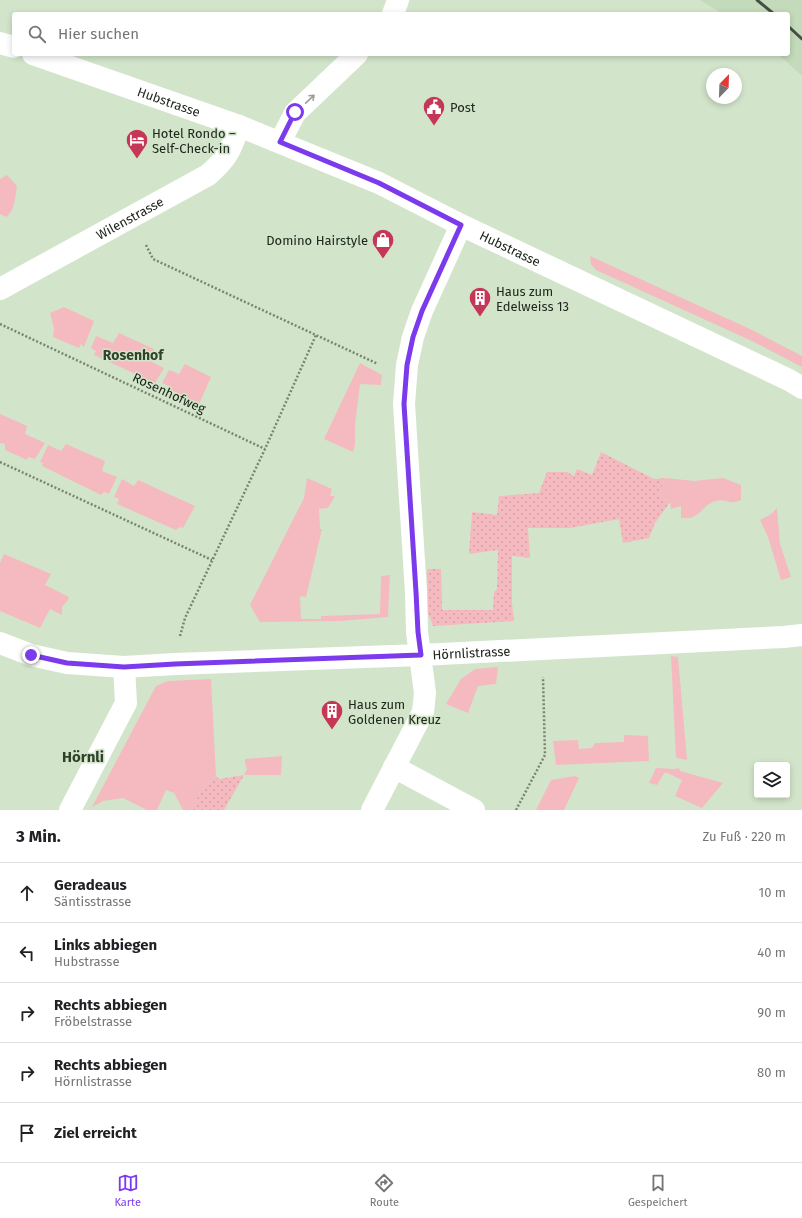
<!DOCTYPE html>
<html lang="de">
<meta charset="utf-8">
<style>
:root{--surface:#fff;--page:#f2f2f2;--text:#202124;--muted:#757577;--line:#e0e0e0;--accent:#7c3aed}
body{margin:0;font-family:"Fira Sans",sans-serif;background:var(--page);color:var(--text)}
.controls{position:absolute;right:12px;bottom:12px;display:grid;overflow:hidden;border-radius:4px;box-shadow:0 2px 6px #0003}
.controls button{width:36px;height:36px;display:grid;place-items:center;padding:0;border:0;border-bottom:1px solid var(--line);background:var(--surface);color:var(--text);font:20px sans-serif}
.compass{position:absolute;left:706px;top:68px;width:36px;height:36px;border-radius:50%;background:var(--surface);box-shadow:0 2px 6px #0003;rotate:23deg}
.stop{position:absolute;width:12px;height:12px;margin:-9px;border:3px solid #7c3aed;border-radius:50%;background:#fff}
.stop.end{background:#7c3aed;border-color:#fff;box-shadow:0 1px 4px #0008}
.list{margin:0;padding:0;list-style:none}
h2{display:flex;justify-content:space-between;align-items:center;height:52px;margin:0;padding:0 16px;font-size:17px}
h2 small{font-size:13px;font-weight:400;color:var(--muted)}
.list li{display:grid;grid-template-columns:26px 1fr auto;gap:12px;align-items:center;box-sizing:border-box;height:60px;padding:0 16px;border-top:1px solid var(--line)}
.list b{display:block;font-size:15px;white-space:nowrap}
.list p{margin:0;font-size:13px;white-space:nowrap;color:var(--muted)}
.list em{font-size:13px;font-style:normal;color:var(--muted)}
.icon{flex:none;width:22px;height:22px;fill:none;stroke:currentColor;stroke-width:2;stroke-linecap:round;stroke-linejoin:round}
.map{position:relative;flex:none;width:802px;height:810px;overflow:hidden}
.search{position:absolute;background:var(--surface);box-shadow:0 2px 6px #0003;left:12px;right:12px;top:12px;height:44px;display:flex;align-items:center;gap:10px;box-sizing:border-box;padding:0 14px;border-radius:4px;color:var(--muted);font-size:15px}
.sheet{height:352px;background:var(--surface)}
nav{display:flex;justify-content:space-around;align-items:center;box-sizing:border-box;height:56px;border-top:1px solid var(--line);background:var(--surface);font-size:11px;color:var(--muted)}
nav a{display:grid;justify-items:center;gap:2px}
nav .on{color:var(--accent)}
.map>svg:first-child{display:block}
.built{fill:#c3dbba}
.green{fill:#f5bac0}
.garden{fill:url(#garden-dots)}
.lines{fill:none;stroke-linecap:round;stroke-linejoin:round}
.path{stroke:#788573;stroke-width:2.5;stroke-dasharray:2 2;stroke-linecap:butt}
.minor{stroke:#fff;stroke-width:22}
.rail{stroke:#465042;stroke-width:3}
.oneway{stroke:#9b9e99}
.route{stroke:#7c3aed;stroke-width:5}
.labels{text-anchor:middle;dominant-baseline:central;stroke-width:3;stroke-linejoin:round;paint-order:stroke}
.street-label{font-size:13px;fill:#20271d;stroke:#d2e5ca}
.poi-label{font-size:13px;fill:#20271d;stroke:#d2e5ca;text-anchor:start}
.neighbourhood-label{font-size:14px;font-weight:bold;fill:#32412c;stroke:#d2e5ca}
.quarter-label{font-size:15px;font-weight:bold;fill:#32412c;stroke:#d2e5ca}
</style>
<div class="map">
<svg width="802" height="810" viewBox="0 0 802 810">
<defs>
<pattern id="garden-dots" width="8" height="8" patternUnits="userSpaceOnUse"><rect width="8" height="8" fill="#f5bac0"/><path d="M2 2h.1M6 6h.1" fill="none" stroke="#d2a0a5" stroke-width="1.8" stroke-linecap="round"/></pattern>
</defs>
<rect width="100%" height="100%" fill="#d2e5ca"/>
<path class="built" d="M700,0H802V76L778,54H788V14H723Z"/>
<path class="green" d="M7,175L17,186C15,197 15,211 6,217L0,214V179Z
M590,256L750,329L802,356V367L754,342L596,270L591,264Z
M64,307L94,321L84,347L81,344L79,348L53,337L54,328L50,313Z
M119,333L154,349L150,361L164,368L155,383L94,355L96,351L91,348L96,336L113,343Z
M360,363L382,375L381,385L360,384L355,425V445L353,452L324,439Z
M185,364L211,377L199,404H196L191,400L169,389V386L162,383L169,370L179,374Z
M0,414L27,426L25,434L45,443L35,459L28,457L27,460L5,450V444L0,443Z
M66,444L105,461L102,471L117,477L109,494L104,492L101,495L42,466L43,463L40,462L48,445L61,451Z
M307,478L332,489L330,496H335L328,508L319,509L320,529H322L306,597L300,596L301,619H321V616L380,614L381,576L390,575L388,617L340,621L260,622L250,605L304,498Z
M666,478L694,481L723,478L741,485V500C729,506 726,498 716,501C702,504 700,521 681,518V506L671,509L670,502L658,494Z
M122,479L134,486L138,480L195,506L183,528L179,527L176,530L117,504L119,499L114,497Z
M777,508L780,544L791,577L781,580L768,537L760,520L771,514Z
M4,554L51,574L45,585L69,597L68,600L62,607V615L50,609L40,628L0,611V563Z
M671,656L678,657L687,760L676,758Z
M498,667L496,684L478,686L468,713L446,704L461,679L475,669Z
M211,679L216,776L206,784L190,810H183L174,793L166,790L157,810H147L123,798L103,801L92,807L156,686L168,681Z
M624,735L648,736L649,761L556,765L553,741L578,740L579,749L592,748L595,743L624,742Z
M282,756L281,775H244L247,769L245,763V759Z
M656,768L674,769L679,768L680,771L723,783L702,808L675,796L682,780L665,772L657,785L649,783Z
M575,776L579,778L564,810H536L551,780Z"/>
<path class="garden" d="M601,452L654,479L666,478L658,494L670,502L655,523L649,538L623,543L619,519L570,528H528L530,558L512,556V603L514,621L433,626L428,613L427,569H441L442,610H493L494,592L497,589L498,550L469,554L472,512L497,515L499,496L539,493L547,472H567L574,476L577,469L592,475Z
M244,775L224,810H190L206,784L216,776L219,779Z"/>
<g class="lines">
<path class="path" d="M146,245L153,259L378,364
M0,324L265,449
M0,462L212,560
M180,636L185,618L265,449L316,335
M516,810L545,755L543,677"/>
<g class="minor">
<path d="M393,14L398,0"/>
<path d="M0,43L14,47"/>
<path id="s1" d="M33,54L239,126L379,183L461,225L789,380L802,388"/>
<path d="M280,142L295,113L357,54"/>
<path id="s2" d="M0,289L208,175C228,158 231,149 239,126"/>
<path id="s3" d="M0,643L31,655L67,663L124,667L175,664L421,655L784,637L802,635"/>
<path d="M394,767L474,810"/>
<path d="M70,810L126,703L124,667"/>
<path d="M372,810L423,712L425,693L417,632L416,592L404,404L407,365L413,337L422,311L461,225"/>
</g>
<path class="rail" d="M757,0L774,14
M788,26L802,39"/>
</g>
<defs><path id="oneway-shaft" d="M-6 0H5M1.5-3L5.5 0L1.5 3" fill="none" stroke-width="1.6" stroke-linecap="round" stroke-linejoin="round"/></defs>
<use class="oneway" href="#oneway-shaft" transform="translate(310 99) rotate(-43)"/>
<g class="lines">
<path class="route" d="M31,655L67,663L124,667L175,664L421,655L418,632L416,592L404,404L407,365L413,337L422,311L461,225L379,183L280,142L295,112"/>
</g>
<defs>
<g id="civic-pin" transform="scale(1.15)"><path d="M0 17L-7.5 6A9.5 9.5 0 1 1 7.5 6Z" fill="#c63656" stroke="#d2e5ca"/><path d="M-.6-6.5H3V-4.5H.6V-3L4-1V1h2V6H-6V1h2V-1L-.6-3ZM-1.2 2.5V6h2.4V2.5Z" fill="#fff"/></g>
<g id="hotel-pin" transform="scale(1.15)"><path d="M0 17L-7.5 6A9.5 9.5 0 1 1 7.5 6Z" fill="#c63656" stroke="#d2e5ca"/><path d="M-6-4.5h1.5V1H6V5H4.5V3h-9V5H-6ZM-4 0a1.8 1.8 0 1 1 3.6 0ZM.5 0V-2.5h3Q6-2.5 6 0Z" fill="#fff"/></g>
<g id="shop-pin" transform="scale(1.15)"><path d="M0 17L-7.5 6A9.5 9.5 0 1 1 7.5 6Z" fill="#c63656" stroke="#d2e5ca"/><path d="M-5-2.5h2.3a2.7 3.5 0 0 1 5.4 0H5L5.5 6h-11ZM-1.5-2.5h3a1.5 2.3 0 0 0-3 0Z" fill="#fff"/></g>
<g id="building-pin" transform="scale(1.15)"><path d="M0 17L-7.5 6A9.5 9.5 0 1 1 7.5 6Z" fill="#c63656" stroke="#d2e5ca"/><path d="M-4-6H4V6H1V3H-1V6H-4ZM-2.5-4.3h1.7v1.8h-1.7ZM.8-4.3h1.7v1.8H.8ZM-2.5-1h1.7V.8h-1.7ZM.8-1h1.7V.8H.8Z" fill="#fff"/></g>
</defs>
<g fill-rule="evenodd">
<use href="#civic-pin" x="434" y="107"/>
<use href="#hotel-pin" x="137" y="140"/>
<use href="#shop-pin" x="383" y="240"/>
<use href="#building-pin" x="480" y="298"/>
<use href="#building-pin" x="332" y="711"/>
</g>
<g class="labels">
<g class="street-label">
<text stroke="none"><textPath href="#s1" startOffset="144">Hubstrasse</textPath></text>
<text stroke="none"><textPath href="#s2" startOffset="148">Wilenstrasse</textPath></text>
<text stroke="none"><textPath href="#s1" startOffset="516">Hubstrasse</textPath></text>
<text transform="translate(169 393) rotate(25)">Rosenhofweg</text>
<text stroke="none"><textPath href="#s3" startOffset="475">Hörnlistrasse</textPath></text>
</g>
<g class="poi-label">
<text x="450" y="107">Post</text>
<text x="152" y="133">Hotel Rondo –<tspan x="152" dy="15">Self-Check-in</tspan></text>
<text x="368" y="240" text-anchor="end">Domino Hairstyle</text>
<text x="496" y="291">Haus zum<tspan x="496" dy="15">Edelweiss 13</tspan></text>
<text x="348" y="704">Haus zum<tspan x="348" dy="15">Goldenen Kreuz</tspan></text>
</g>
<g class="neighbourhood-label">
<text x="133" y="355">Rosenhof</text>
</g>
<g class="quarter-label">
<text x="83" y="757">Hörnli</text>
</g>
</g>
</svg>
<div class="controls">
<button><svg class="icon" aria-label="layers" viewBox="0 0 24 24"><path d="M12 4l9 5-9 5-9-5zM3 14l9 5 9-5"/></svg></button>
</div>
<svg class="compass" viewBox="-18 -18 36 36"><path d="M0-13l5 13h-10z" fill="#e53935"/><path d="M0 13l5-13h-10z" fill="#757577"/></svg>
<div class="stop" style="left:295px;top:112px"></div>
<div class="stop end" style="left:31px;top:655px"></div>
<div class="search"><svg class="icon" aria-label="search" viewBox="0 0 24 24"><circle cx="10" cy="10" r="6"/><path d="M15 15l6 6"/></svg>Hier suchen</div>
</div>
<section class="sheet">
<h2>3 Min.<small>Zu Fuß · 220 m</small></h2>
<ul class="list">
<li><svg class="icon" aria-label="ahead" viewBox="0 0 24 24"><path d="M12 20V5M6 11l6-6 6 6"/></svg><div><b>Geradeaus</b><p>Säntisstrasse</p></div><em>10 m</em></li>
<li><svg class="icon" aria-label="left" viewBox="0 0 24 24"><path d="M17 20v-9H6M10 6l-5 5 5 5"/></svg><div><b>Links abbiegen</b><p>Hubstrasse</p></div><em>40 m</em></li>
<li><svg class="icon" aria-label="right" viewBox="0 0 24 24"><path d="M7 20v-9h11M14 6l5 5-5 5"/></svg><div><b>Rechts abbiegen</b><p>Fröbelstrasse</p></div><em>90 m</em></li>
<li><svg class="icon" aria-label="right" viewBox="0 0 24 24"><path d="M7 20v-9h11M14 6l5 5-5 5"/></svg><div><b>Rechts abbiegen</b><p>Hörnlistrasse</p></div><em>80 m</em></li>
<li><svg class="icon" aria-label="arrive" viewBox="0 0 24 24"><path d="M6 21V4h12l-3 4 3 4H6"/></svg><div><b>Ziel erreicht</b></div></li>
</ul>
</section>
<nav>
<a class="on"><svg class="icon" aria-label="map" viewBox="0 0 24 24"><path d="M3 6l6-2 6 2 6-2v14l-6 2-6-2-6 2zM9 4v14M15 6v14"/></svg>Karte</a>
<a><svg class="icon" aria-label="directions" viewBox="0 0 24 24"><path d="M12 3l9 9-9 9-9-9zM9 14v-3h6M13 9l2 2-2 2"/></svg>Route</a>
<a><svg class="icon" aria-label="saved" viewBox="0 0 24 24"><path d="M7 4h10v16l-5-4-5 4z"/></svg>Gespeichert</a>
</nav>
